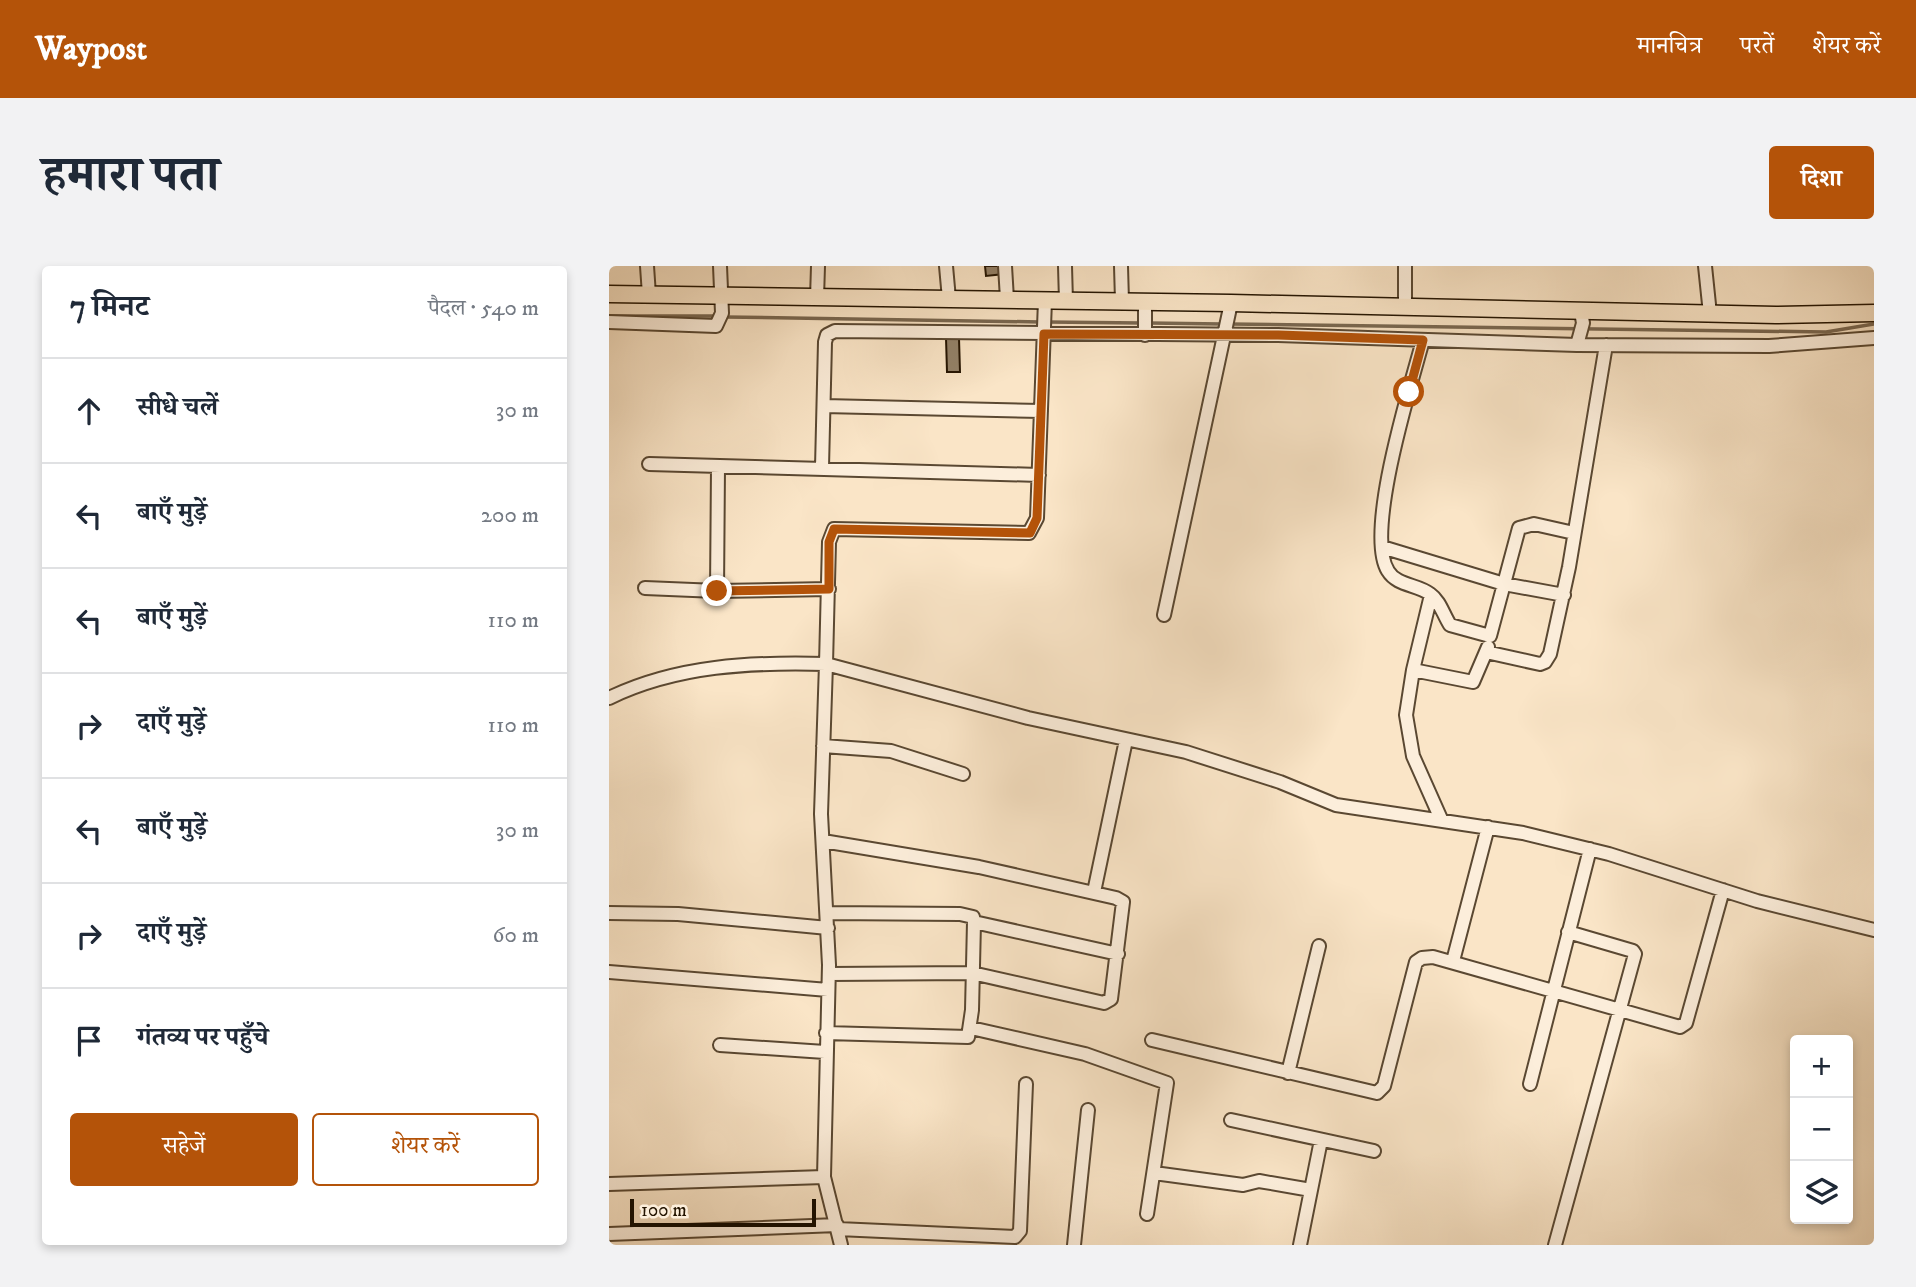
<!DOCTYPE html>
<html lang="hi">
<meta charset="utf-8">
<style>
:root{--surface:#fff;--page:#f2f2f3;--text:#1f2937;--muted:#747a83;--line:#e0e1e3;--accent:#b45309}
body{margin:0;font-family:"IM FELL DW Pica","Noto Serif Devanagari",serif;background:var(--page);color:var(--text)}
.controls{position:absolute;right:21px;bottom:21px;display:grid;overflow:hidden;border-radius:7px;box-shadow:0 4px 10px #0003}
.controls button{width:63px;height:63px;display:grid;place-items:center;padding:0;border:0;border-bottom:2px solid var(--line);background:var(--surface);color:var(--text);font:35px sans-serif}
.scale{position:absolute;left:21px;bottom:18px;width:186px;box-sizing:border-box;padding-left:7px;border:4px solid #241401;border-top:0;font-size:19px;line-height:24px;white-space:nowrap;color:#241401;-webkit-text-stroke:5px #fceedb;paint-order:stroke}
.stop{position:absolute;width:21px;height:21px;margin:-16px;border:5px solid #b45309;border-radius:50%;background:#fff}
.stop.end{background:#b45309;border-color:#fff;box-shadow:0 2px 7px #0008}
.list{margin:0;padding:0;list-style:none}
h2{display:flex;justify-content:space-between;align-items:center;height:91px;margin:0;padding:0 28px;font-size:30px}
h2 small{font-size:23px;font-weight:400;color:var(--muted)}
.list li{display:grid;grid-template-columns:46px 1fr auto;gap:21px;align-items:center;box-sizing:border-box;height:105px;padding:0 28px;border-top:2px solid var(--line)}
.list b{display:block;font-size:26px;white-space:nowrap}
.list em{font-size:23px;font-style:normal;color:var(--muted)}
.actions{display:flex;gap:14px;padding:21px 28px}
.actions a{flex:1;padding:16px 0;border:2px solid var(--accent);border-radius:7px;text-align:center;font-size:24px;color:var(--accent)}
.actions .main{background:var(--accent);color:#fff}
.icon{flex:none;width:38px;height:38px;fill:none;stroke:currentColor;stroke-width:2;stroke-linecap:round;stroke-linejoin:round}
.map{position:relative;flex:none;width:1265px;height:979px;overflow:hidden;border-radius:7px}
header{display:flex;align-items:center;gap:42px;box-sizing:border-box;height:98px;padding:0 35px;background:var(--accent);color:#fff}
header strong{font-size:33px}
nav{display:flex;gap:38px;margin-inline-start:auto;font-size:24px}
.intro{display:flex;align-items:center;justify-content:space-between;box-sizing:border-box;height:168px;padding:0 42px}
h1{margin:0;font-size:49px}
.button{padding:18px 32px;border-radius:7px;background:var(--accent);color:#fff;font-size:24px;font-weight:700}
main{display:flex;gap:42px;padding:0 42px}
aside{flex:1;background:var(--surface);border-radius:7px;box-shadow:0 4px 10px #0003}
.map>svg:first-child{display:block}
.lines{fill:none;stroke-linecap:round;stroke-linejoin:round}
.stream{stroke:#796750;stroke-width:3.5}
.building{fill:#938168;stroke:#241401;stroke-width:2}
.minor-casing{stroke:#5a4832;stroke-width:16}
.major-casing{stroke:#241401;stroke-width:19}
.minor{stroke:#fceedb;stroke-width:12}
.major{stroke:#fae5c7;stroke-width:16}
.route{stroke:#b45309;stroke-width:9}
</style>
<header>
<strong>Waypost</strong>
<nav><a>मानचित्र</a><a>परतें</a><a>शेयर करें</a></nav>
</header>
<div class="intro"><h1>हमारा पता</h1><a class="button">दिशा</a></div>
<main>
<aside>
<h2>7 मिनट<small>पैदल · 540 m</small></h2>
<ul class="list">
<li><svg class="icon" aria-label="ahead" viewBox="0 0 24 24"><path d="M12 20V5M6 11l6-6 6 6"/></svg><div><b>सीधे चलें</b></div><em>30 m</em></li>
<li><svg class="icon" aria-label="left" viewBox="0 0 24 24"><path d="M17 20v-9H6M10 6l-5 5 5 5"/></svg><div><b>बाएँ मुड़ें</b></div><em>200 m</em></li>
<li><svg class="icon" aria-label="left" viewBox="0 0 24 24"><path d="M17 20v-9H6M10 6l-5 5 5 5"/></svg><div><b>बाएँ मुड़ें</b></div><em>110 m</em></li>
<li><svg class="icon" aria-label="right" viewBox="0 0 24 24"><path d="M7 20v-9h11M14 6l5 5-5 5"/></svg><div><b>दाएँ मुड़ें</b></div><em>110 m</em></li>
<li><svg class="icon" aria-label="left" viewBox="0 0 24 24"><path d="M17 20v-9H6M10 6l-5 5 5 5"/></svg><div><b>बाएँ मुड़ें</b></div><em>30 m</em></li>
<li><svg class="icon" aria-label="right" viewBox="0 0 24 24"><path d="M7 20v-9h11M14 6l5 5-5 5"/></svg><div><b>दाएँ मुड़ें</b></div><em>60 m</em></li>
<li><svg class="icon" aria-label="arrive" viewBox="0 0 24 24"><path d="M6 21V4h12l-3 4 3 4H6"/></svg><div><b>गंतव्य पर पहुँचे</b></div></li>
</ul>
<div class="actions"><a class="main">सहेजें</a><a>शेयर करें</a></div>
</aside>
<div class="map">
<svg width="1265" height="979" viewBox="0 0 1265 979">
<rect width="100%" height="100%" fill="#fae5c7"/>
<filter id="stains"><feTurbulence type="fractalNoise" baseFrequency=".00286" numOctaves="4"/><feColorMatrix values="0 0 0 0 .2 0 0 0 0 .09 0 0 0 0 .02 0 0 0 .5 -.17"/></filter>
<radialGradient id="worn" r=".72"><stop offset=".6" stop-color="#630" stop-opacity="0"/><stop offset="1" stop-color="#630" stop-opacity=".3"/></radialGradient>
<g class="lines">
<path class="stream" d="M0,50H109
M116,51L431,56
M438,56L532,57
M540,57L613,58
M620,58L1217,66L1265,58"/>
</g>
<path class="building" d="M376,0H394L395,8L377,10Z
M337,72H350L351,106H338Z"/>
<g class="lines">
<g class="minor-casing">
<path id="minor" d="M38,0L40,29
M337,0L340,33
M396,0L398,33
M456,0L457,35
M512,0L513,35
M1096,0L1101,48
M208,32L209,0
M536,36V69
M796,41V0
M0,56L107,60L113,47L111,0
M814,74C802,119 755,267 779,305C788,320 808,318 821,328C831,335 834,348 841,359L881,370L910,262L925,258L965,267
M968,79L1160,80L1265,72
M215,140L432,145
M40,198L430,209
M213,201L216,76L218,69L226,65L669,69L968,79L974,57L972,46
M773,281L895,318L955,329
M36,322L108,325L220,323
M108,325L109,201
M822,329L804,404L864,416L879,381
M555,349L622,37
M877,386L931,398L936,396L941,388L960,301L997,79
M804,404L797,449L804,490L832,553
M0,432C68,399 143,396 217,398L220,276L225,263L420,267L428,252L436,34
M214,480L282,485L354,508
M214,575L370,601L507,632L514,636L502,733L495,737L363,707L220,708
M485,626L517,474
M0,647L69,648L219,662
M365,656L509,688
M844,695L879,561
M0,706L219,724
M362,762L476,788L558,817L538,948
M217,767L359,771L363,744L365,656L364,651L351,648L218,647
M543,774L768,827L775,820L807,696L813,692L824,691L1071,761L1077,757L1114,624
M111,779L216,786
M679,807L710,680
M921,818L981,583
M622,854L765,885
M545,907L634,919L650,915L702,924
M0,918L215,911
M229,963L406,971L411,965L417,818
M0,968L228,959
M232,979L215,911L220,699L212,548L217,398L419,452L577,486L671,516L727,539L914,567L1000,588L1148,635L1265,664
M465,979L479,844
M691,979L712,874
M946,979L1026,688L1024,685L959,666"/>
</g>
<g class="major-casing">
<path id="major" d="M0,28L622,37L1167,49L1265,47"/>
</g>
<use href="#minor" class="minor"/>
<use href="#major" class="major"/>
</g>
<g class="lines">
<path class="route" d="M108,325L220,323V276L225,263L421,267L428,252L435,68L669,69L814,74L800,126"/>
</g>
<rect width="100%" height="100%" filter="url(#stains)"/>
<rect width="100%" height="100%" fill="url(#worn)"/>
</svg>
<div class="controls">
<button>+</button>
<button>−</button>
<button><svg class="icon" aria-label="layers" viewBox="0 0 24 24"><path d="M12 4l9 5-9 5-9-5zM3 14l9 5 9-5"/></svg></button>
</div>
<div class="scale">100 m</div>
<div class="stop" style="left:800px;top:126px"></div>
<div class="stop end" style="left:108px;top:325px"></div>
</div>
</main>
